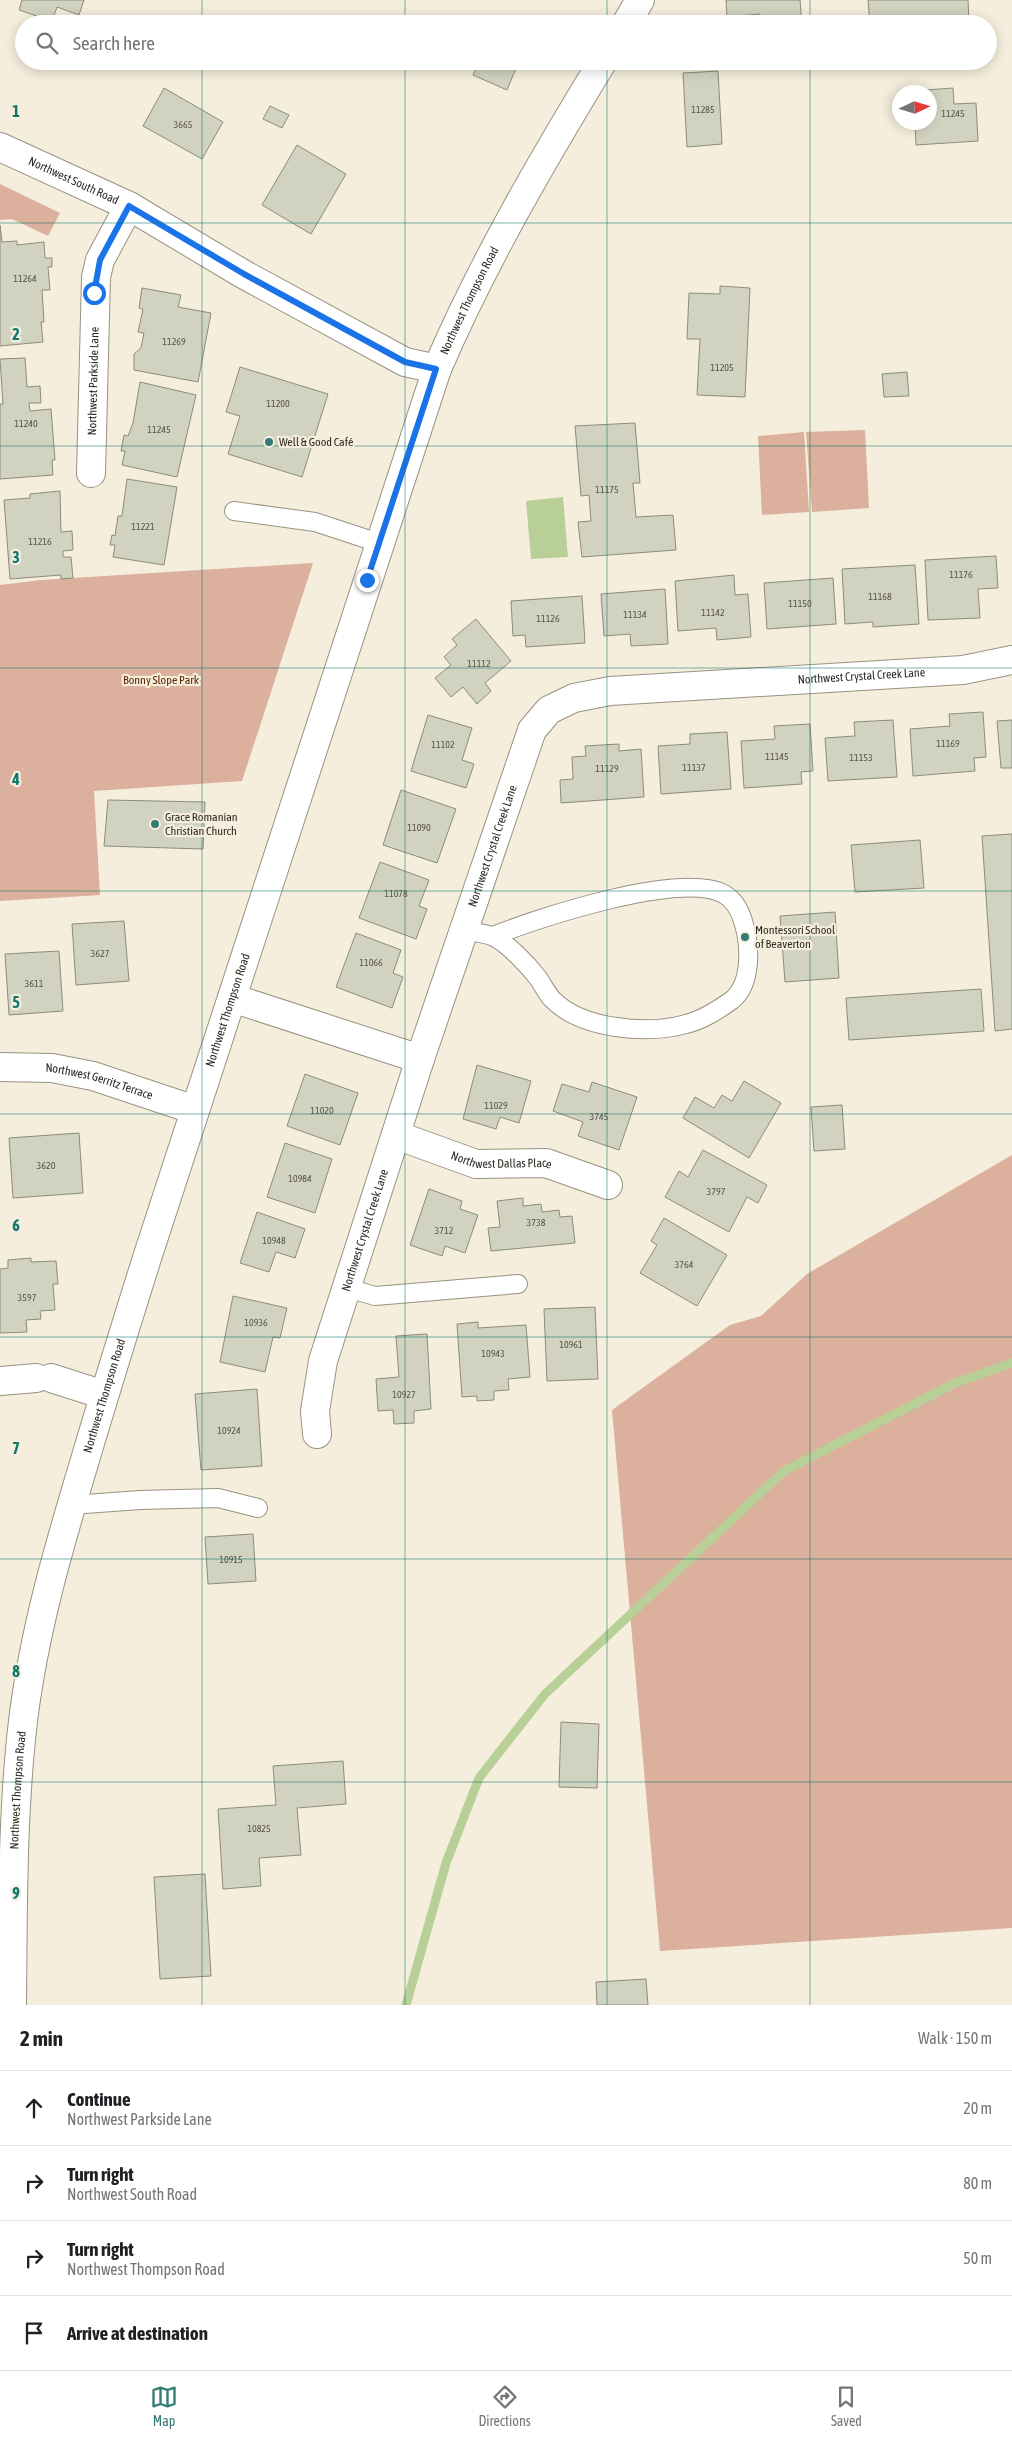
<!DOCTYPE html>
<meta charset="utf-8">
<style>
:root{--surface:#fff;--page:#f6f6f6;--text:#202124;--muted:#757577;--line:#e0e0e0;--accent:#347b74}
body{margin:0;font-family:"Asap Condensed",sans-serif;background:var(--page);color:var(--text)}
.compass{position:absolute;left:892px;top:85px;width:45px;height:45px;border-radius:50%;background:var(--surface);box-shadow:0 2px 12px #0003;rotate:86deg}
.stop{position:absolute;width:15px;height:15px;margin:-11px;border:4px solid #1a73e8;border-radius:50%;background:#fff}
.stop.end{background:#1a73e8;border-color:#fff;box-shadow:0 1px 5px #0008}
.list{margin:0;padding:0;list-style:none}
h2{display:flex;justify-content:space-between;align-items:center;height:65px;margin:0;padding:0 20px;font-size:21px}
h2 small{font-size:16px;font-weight:400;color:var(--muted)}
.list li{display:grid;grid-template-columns:32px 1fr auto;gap:15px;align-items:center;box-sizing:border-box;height:75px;padding:0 20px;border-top:1px solid var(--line)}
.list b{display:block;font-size:19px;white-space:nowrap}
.list p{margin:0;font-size:16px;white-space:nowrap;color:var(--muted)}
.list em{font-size:16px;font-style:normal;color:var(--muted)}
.icon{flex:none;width:28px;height:28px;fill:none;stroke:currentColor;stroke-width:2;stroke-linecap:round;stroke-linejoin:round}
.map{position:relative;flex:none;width:1012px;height:2005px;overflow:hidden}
.search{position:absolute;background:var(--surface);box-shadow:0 2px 12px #0003;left:15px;right:15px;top:15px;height:55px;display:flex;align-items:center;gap:12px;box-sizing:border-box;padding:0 18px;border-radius:28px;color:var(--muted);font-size:19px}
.sheet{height:365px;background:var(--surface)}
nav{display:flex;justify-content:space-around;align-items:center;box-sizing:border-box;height:70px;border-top:1px solid var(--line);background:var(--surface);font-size:14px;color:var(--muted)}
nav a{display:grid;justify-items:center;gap:2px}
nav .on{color:var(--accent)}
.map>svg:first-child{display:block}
.green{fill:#dbb09c}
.water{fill:#b8d097}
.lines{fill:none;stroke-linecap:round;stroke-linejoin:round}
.stream{stroke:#b8d097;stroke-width:9}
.building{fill:#d2d2c0;stroke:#8c8c7b}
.lane-casing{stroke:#999282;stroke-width:20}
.street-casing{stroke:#999282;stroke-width:30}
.secondary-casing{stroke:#999282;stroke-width:30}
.lane{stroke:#fff;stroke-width:18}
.street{stroke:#fff;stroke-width:28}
.secondary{stroke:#fff;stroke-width:28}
.route{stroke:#1a73e8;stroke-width:6}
.grid{fill:none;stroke:#0f766e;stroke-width:1;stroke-opacity:0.55}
.poi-dot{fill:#347b74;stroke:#f5eedc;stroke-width:2}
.labels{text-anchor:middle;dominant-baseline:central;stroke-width:4.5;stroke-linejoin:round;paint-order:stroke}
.number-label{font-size:10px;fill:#57554c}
.street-label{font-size:12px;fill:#2e2b25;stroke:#f5eedc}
.poi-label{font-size:12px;fill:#2e2b25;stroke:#f5eedc;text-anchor:start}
.park-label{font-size:12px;fill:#5b2605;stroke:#f5eedc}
.grid-label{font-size:16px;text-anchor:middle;font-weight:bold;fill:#0f766e;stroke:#f5eedc;stroke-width:4.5;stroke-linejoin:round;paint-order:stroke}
</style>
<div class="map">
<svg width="1012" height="2005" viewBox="0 0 1012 2005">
<rect width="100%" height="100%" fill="#f5eedc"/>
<path class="green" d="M0,184L60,213L48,236L12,219L0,220Z
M865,430L869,508L812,512L806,432Z
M804,432L809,512L762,515L758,436Z
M313,563L242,781L94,791L100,895L0,901V585L41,580Z
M1012,1155V1928L660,1951L612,1410L730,1325L761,1316L807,1274Z"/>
<path class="water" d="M563,497L568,557L531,559L526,501Z"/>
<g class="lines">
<path class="stream" d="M406,2005L446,1863L479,1778L545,1694L784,1471L955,1383L1012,1363"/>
</g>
<path class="building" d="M22,0H84L79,15L57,7L52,21L19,10Z
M726,0H800L802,24H760V14L727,17Z
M868,0H968L969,21L870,24Z
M479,61H519L507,90L473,75Z
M718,71L722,144L687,147L683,73Z
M164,88L223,122L202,159L143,126Z
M953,88L954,104L976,103L978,141L916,145L915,122H930V92H912V91Z
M270,106L289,115L282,128L263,119Z
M297,145L346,174L311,234L262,205Z
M0,225L2,242L17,241V245L44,242L45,258H52V267H48L50,290H42L44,322H41L43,342L0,346Z
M720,286L750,288L745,397L697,395L700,339H687L689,293L720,294Z
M142,288L181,295L178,307L211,313L198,382L134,370V354L141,348L144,333L138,332L143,309L139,308Z
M25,358L27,387L40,386L41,403H29L30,411L51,409L55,460H52L53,475L0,479V404H3L0,359Z
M240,367L328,394L302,477L228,454L240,416L226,412Z
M907,372L909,396L884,397L882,374Z
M140,382L196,395L177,477L122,465L125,451H121L124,435L128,436L133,423Z
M635,423L640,483H633L636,517L673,515L676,550L582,557L578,522L591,521L589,495L581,496L575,426Z
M127,479L177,487L164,565L113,557L115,545H110L112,535L115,536L118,516H122Z
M60,491L61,532L72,531L73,550L63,551V557H71L73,578L61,579V575L10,579L4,500L30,498V494Z
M996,556L998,588L978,589L980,618L928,620L925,560Z
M915,565L919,624L873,627V622L845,624L842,569Z
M734,575L735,595L748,594L751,637L717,640L716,628L678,631L675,581Z
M833,578L836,624L767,629L764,583Z
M665,589L668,644L631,646L630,634L604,636L601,594Z
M582,596L585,643L526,647L525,635L513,636L511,601Z
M476,619L511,661L485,683L491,691L477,704L463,687L451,697L435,678L451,665L444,657L457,645L452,639Z
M983,712L986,757L974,758L975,771L913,776L910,729L950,726L949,714Z
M428,715L472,728L462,760L474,764L466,788L411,771Z
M893,720L897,777L828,781L825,738L855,736L854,722Z
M1012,720V768H1001L997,721Z
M810,724L813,771L801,772L802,784L744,788L741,741L775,739L774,726Z
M727,732L731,789L661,794L658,746L690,744V734Z
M619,744V751L641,749L644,797L561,803L560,780L573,779L572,757L586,756L585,746Z
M401,790L456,809L437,863L383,845Z
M108,800L205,802L203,849L104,846Z
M1012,834V1029L995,1031L982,836Z
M920,840L924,888L855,892L851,845Z
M380,862L429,880L419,906L427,909L416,939L359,918Z
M835,912L839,978L785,982L780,916Z
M124,921L129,981L76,985L72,924Z
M356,933L401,950L393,973L403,977L392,1008L336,987Z
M59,951L63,1011L9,1015L5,954Z
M981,989L984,1031L849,1040L846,998Z
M477,1065L531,1081L519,1123L500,1117L496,1129L463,1119Z
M305,1074L358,1093L340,1145L287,1126Z
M744,1081L781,1103L749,1158L683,1118L695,1097L714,1108L722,1095L732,1101Z
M592,1082L637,1097L619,1150L578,1136L583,1122L553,1111L562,1084L589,1092Z
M842,1105L845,1149L814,1151L811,1107Z
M79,1133L83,1193L13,1198L9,1138Z
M285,1143L332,1159L315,1213L267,1197Z
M703,1150L767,1185L758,1203L747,1197L729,1232L665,1197L679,1171L688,1177Z
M429,1189L462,1201L460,1209L478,1215L465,1253L445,1246L442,1256L410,1245Z
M523,1198V1206L541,1204L542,1212L559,1210L560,1217L572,1216L575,1243L491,1251L488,1228L500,1227L497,1201Z
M257,1212L305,1229L295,1258L276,1252L269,1272L240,1263Z
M664,1218L727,1255L697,1306L640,1273L657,1245L651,1241Z
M31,1258V1262L56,1261L58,1284H53L55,1310L40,1311L41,1319L26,1320L27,1332L0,1333V1269L8,1268V1260Z
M233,1296L287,1308L280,1338L273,1337L265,1372L220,1362Z
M595,1307L598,1379L547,1381L544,1309Z
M478,1322V1328L526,1325L530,1377L508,1379L509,1390L494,1391V1400L477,1401V1396L462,1397L457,1324Z
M427,1334L431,1409L414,1411V1423L394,1424L393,1410L378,1411L376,1379L399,1377L396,1336Z
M257,1389L262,1466L201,1470L195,1394Z
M253,1534L256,1581L208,1584L205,1537Z
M561,1722L599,1724L597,1788L559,1787Z
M343,1761L346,1804L297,1808L301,1855L259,1858L261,1886L223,1889L218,1809L276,1805L273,1766Z
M205,1874L211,1976L160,1979L154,1877Z
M646,1979L648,2005H597L596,1982Z"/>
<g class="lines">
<g class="lane-casing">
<path id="lane" d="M234,511L315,522L379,543
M464,931C473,932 486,933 494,937C508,944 528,965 538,978C543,985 547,994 553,1000C582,1029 647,1035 686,1024C703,1020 718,1010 732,1000C753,983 750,943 743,921C740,911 734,900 724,894C680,871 538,918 493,936
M347,1288L375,1296L518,1284
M71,1505L140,1500L218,1498L258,1508"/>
</g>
<g class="street-casing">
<g id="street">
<path id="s1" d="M0,147L129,206L243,274L405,362L437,369"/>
<path id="s2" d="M91,473L96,277L100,260L129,206"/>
<path d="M232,998L420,1059"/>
<path id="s3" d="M0,1067L52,1068L93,1076L195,1110"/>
<path id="s4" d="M396,1135L476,1164L546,1163L608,1185"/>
<path d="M51,1378L104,1395"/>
<path d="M0,1381L36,1378"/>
<path id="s5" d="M317,1434L315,1411L323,1361L420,1059L532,730L549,710L574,698L610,691L963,670L1012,660"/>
</g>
</g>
<g class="secondary-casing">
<g id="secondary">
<path d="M626,24L640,0"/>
<path id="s6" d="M12,2005C13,1910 12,1815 23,1721C34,1631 59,1546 85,1460C105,1392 126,1325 147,1258L437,369C483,262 542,161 603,61"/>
</g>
</g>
<use href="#lane" class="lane"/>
<use href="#street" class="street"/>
<use href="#secondary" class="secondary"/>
</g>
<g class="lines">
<path class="route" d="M94,293L100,260L129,206L244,274L405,362L436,369L367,580"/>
</g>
<path class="grid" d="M202,0V24M405,0V24M607,0V24M810,0V24M202,61V2005M405,61V2005M607,61V2005M810,61V2005M0,223H1012M0,446H1012M0,668H1012M0,891H1012M0,1114H1012M0,1337H1012M0,1559H1012M0,1782H1012"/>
<g class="poi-dot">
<circle cx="269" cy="442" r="5"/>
<circle cx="155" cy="824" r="5"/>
<circle cx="745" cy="937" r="5"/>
</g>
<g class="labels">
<g class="number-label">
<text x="703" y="109">11285</text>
<text x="953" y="113">11245</text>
<text x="183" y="124">3665</text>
<text x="25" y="278">11264</text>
<text x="174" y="341">11269</text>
<text x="722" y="367">11205</text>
<text x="278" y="403">11200</text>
<text x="26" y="423">11240</text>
<text x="159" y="429">11245</text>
<text x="607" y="489">11175</text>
<text x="143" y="526">11221</text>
<text x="40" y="541">11216</text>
<text x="961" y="574">11176</text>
<text x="880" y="596">11168</text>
<text x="800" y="603">11150</text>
<text x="713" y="612">11142</text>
<text x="635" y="614">11134</text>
<text x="548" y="618">11126</text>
<text x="479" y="663">11112</text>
<text x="948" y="743">11169</text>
<text x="443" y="744">11102</text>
<text x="777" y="756">11145</text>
<text x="861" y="757">11153</text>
<text x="694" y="767">11137</text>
<text x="607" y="768">11129</text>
<text x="419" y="827">11090</text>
<text x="396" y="893">11078</text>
<text x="100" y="953">3627</text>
<text x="371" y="962">11066</text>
<text x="34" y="983">3611</text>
<text x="496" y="1105">11029</text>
<text x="322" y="1110">11020</text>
<text x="599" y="1116">3745</text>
<text x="46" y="1165">3620</text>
<text x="300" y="1178">10984</text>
<text x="716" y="1191">3797</text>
<text x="536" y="1222">3738</text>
<text x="444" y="1230">3712</text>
<text x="274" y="1240">10948</text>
<text x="684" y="1264">3764</text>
<text x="27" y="1297">3597</text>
<text x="256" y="1322">10936</text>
<text x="571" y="1344">10961</text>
<text x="493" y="1353">10943</text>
<text x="404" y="1394">10927</text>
<text x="229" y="1430">10924</text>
<text x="231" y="1559">10915</text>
<text x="259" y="1828">10825</text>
</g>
<g class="street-label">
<text stroke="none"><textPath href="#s1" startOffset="81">Northwest South Road</textPath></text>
<text stroke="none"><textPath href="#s6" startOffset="1775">Northwest Thompson Road</textPath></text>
<text stroke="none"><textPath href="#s2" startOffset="92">Northwest Parkside Lane</textPath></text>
<text stroke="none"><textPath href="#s5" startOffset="1081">Northwest Crystal Creek Lane</textPath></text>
<text stroke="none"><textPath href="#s5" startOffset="616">Northwest Crystal Creek Lane</textPath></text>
<text stroke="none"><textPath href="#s6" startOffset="1025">Northwest Thompson Road</textPath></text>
<text stroke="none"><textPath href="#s3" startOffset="101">Northwest Gerritz Terrace</textPath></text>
<text stroke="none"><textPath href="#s4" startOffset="110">Northwest Dallas Place</textPath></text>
<text stroke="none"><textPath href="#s5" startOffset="211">Northwest Crystal Creek Lane</textPath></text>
<text stroke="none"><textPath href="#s6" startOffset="620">Northwest Thompson Road</textPath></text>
<text stroke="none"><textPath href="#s6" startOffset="215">Northwest Thompson Road</textPath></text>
</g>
<g class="poi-label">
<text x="279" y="442">Well &amp; Good Café</text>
<text x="165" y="817">Grace Romanian<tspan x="165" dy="14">Christian Church</tspan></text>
<text x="755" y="930">Montessori School<tspan x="755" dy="14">of Beaverton</tspan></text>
</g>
<g class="park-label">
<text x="161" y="680">Bonny Slope Park</text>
</g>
</g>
<g class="grid-label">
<text x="16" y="117">1</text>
<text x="16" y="340">2</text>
<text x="16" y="563">3</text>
<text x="16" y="785">4</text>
<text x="16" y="1008">5</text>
<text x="16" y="1231">6</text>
<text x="16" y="1454">7</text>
<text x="16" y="1677">8</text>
<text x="16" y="1899">9</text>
</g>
</svg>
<svg class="compass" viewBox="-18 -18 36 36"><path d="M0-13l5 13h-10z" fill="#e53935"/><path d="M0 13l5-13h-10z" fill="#757577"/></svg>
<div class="stop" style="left:94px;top:293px"></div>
<div class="stop end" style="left:367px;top:580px"></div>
<div class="search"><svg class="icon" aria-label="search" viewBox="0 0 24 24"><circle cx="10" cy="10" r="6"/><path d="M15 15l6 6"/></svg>Search here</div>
</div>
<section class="sheet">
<h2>2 min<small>Walk · 150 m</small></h2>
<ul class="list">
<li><svg class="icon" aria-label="ahead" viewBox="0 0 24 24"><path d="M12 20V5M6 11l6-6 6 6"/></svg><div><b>Continue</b><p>Northwest Parkside Lane</p></div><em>20 m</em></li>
<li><svg class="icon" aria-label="right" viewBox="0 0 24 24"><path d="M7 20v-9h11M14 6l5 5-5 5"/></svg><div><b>Turn right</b><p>Northwest South Road</p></div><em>80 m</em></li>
<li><svg class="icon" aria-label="right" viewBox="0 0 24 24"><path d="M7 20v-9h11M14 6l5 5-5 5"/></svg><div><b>Turn right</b><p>Northwest Thompson Road</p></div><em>50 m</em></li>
<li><svg class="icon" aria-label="arrive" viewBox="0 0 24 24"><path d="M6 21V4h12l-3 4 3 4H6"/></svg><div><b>Arrive at destination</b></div></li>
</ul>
</section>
<nav>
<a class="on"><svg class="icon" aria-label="map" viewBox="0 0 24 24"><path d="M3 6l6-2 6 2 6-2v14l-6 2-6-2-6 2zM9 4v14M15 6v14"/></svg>Map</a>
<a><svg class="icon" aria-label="directions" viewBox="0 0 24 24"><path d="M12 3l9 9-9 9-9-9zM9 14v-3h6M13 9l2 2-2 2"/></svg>Directions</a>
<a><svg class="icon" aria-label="saved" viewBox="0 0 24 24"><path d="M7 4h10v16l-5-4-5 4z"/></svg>Saved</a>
</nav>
